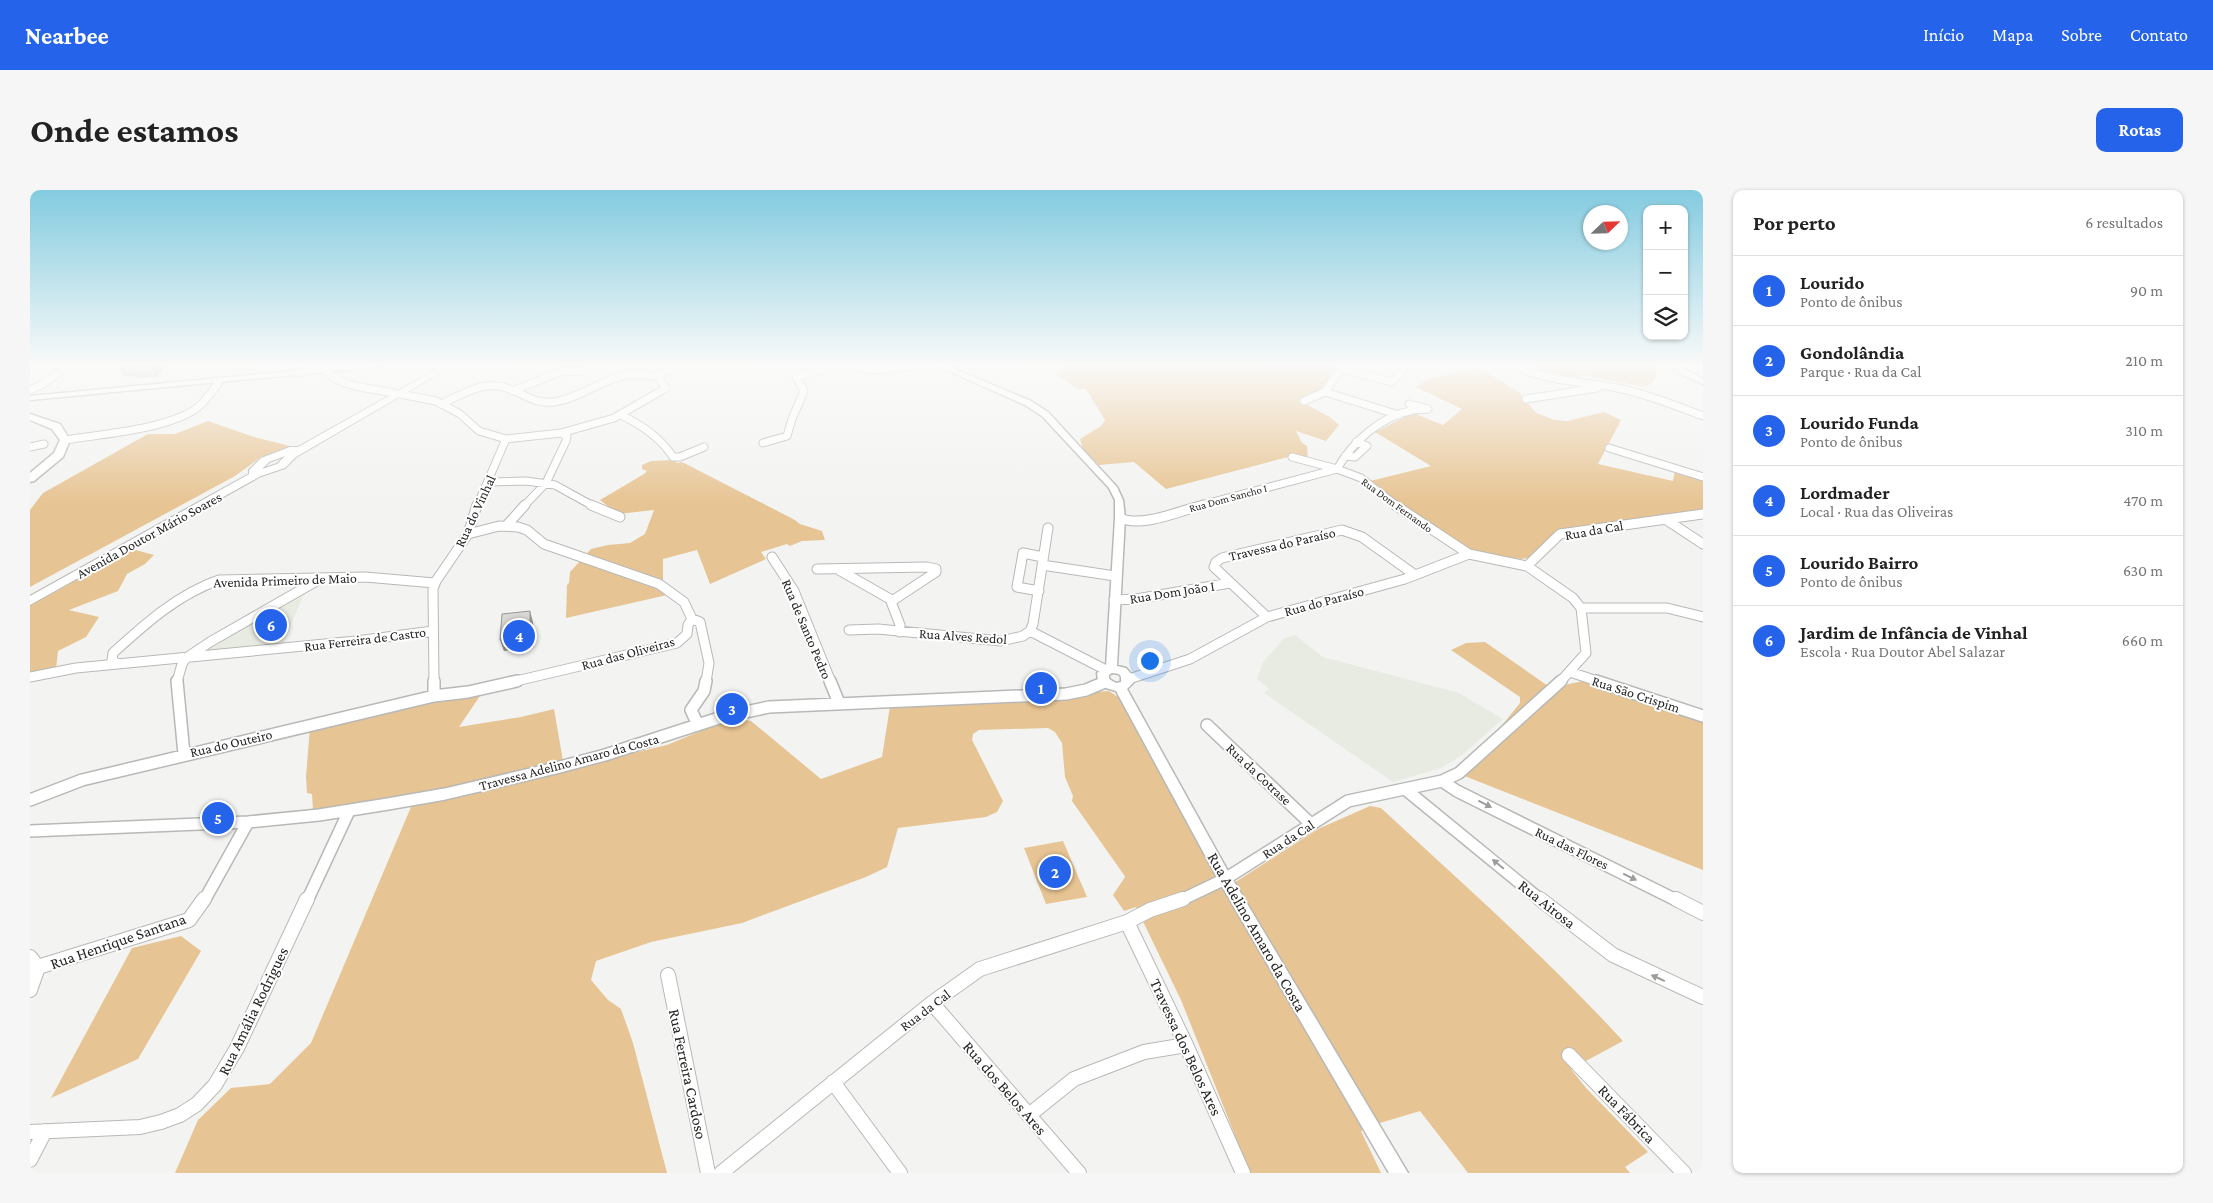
<!DOCTYPE html>
<html lang="pt">
<meta charset="utf-8">
<style>
:root{--surface:#fff;--page:#f6f6f6;--text:#222;--muted:#767676;--line:#e0e0e0;--accent:#2563eb}
body{margin:0;font-family:"Crimson Pro",serif;background:var(--page);color:var(--text)}
.controls{position:absolute;right:15px;top:15px;display:grid;overflow:hidden;border-radius:10px;box-shadow:0 1px 4px #0004}
.controls button{width:45px;height:45px;display:grid;place-items:center;padding:0;border:0;border-bottom:1px solid var(--line);background:var(--surface);color:var(--text);font:25px sans-serif}
.compass{position:absolute;left:1553px;top:15px;width:45px;height:45px;border-radius:50%;background:var(--surface);box-shadow:0 1px 4px #0004;rotate:67deg}
.you{position:absolute;left:1119px;top:470px;width:18px;height:18px;margin:-12px;border:4px solid #fff;border-radius:50%;background:#1a73e8;box-shadow:0 0 0 8px #1a73e833}
.badge{display:grid;place-items:center;width:32px;height:32px;border-radius:50%;background:var(--accent);color:#fff;font-size:16px;font-weight:700}
.pin{position:absolute;translate:-50% -50%;border:2px solid #fff;box-shadow:0 1px 5px #0006}
.list{margin:0;padding:0;list-style:none}
h2{display:flex;justify-content:space-between;align-items:center;height:65px;margin:0;padding:0 20px;font-size:21px}
h2 small{font-size:16px;font-weight:400;color:var(--muted)}
.list li{display:grid;grid-template-columns:32px 1fr auto;gap:15px;align-items:center;box-sizing:border-box;height:70px;padding:0 20px;border-top:1px solid var(--line)}
.list b{display:block;font-size:19px;white-space:nowrap}
.list p{margin:0;font-size:16px;white-space:nowrap;color:var(--muted)}
.list em{font-size:16px;font-style:normal;color:var(--muted)}
.icon{flex:none;width:28px;height:28px;fill:none;stroke:currentColor;stroke-width:2;stroke-linecap:round;stroke-linejoin:round}
.map{position:relative;flex:none;width:1673px;height:983px;overflow:hidden;border-radius:10px}
header{display:flex;align-items:center;gap:30px;box-sizing:border-box;height:70px;padding:0 25px;background:var(--accent);color:#fff}
header strong{font-size:24px}
nav{display:flex;gap:28px;margin-inline-start:auto;font-size:18px}
.intro{display:flex;align-items:center;justify-content:space-between;box-sizing:border-box;height:120px;padding:0 30px}
h1{margin:0;font-size:35px}
.button{padding:12px 22px;border-radius:10px;background:var(--accent);color:#fff;font-size:18px;font-weight:700}
main{display:flex;gap:30px;padding:0 30px}
aside{flex:1;background:var(--surface);border-radius:10px;box-shadow:0 1px 4px #0004}
.map>svg:first-child{display:block}
.built{fill:#e7ebe1}
.green{fill:#e7c493}
.lines{fill:none;stroke-linecap:round;stroke-linejoin:round}
.minor-far3-casing{stroke:#b8b9b6;stroke-width:9}
.minor-far2-casing{stroke:#b8b9b6;stroke-width:11}
.minor-far1-casing{stroke:#b8b9b6;stroke-width:14}
.minor-casing{stroke:#b8b9b6;stroke-width:16}
.tertiary-casing{stroke:#b8b9b6;stroke-width:3}
.secondary-casing{stroke:#b8b9b6;stroke-width:2}
.primary-casing{stroke:#b8b9b6;stroke-width:3}
.minor-far3{stroke:#fff;stroke-width:7}
.minor-far2{stroke:#fff;stroke-width:9}
.minor-far1{stroke:#fff;stroke-width:11}
.minor{stroke:#fff;stroke-width:14}
.tertiary{fill:#fff;fill-rule:evenodd}
.secondary{fill:#fff;fill-rule:evenodd}
.primary{fill:#fff;fill-rule:evenodd}
.wall{fill:#bbbab7}
.shaded-wall{fill:#989795}
.building{fill:#d9d8d5;stroke:#989795}
.oneway{fill:#9d9d9c}
.labels{text-anchor:middle;dominant-baseline:central;stroke-width:4;stroke-linejoin:round;paint-order:stroke}
.far-street-label{font-size:11px;fill:#252524;stroke:#fff}
.street-label{font-size:14px;fill:#252524;stroke:#fff}
.near-street-label{font-size:16px;fill:#252524;stroke:#fff}
</style>
<header>
<strong>Nearbee</strong>
<nav><a>Início</a><a>Mapa</a><a>Sobre</a><a>Contato</a></nav>
</header>
<div class="intro"><h1>Onde estamos</h1><a class="button">Rotas</a></div>
<main>
<div class="map">
<svg width="1673" height="983" viewBox="0 0 1673 983">
<rect width="100%" height="100%" fill="#f3f4f2"/>
<path class="built" d="M273,406L254,452H249L247,455L177,461L180,457L218,434L220,435Z
M1265,445L1293,467L1429,503L1473,529L1431,566L1411,578L1363,592L1234,503L1239,499L1227,489L1233,472L1250,453L1252,449Z"/>
<path class="green" d="M1034,175H1293L1306,178L1290,201L1268,210L1300,227L1309,235L1296,251L1266,241L1272,253L1277,256L1278,269L1263,266L1254,268L1136,299L1104,272L1069,275L1053,259L1050,249L1071,236L1075,230L1056,199H1048L1025,183L1032,180Z
M1502,175H1618L1628,180L1624,191L1616,197L1552,185L1548,187L1547,191L1508,183L1509,179Z
M1450,178L1490,203L1506,223L1525,230L1537,231L1574,222L1591,230L1568,274L1643,291L1645,281L1673,288V319L1530,340L1498,368L1491,369L1445,363L1349,302L1340,291L1401,276L1345,242L1383,223L1413,235L1432,219L1386,197L1401,188Z
M178,231L224,247L260,256L249,262L231,267L205,286L0,397V320L13,303L118,244H145Z
M644,270L647,273L652,272L765,330L770,334L792,341L795,350L772,351L760,356L757,354L731,362L736,369L680,394L667,360L633,369V400L637,405L536,428L537,395L539,393L540,382L561,359L578,355L600,353L615,344L624,320L588,324L570,310L614,284L617,281L612,279V275L621,271Z
M102,359L124,365L115,374L97,384L88,401L39,420L69,427L56,447L28,461L26,479L0,484V415Z
M1455,452L1521,498L1553,491L1673,529V680L1432,585L1490,513V507L1421,460L1436,453Z
M1079,501L1091,509L1204,693L1288,639L1340,616L1351,618C1433,694 1518,769 1593,851L1541,879L1556,898L1618,962L1595,977L1600,983H1438L1390,921L1350,933L1331,941L1351,983H1220L1151,810L1106,717L1094,721L1083,705L1095,687L1094,685L1042,611L1043,606L1035,587L1032,553L1025,542L1018,538L949,540L943,544L942,550L973,611L967,622L956,627L868,638L857,677L836,687L712,733L621,752L566,771L561,790L578,810L591,819L603,853L637,983H145L168,930L201,898L240,894L281,853L381,617L383,607L283,620L282,604L277,603L276,587L280,537L383,514L452,503L429,537L491,527L524,519L533,571L547,576L637,555L702,528L721,531L791,589L852,567L860,516Z
M1033,651L1057,707L1016,714L994,658Z
M151,746L171,761L108,869L21,908L102,758Z"/>
<g class="lines">
<g class="minor-far3-casing">
<path id="minor-far3" d="M294,175C298,196 346,199 364,203
M817,175L846,180L895,175
M1482,175C1517,192 1554,191 1592,199C1620,205 1646,216 1673,226
M1312,179L1362,192L1376,175
M270,183L290,175
M627,186L642,179L643,175
M766,187L810,175
M0,200L11,195L40,175
M482,201L530,182L554,181
M1295,202L1369,225
M370,204L406,211L430,224L449,241L476,249L447,316
M1496,209L1567,198
M1274,211L1295,202L1309,181L1315,176
M411,214C429,206 449,193 469,196C489,199 502,215 524,212C550,208 571,190 596,185C607,184 617,185 627,186
M591,225C612,235 630,247 643,267H650L674,257
M476,249L531,243L584,228L636,198L627,186
M35,250C72,244 132,240 164,220C175,213 182,201 190,191
M733,253L757,246L762,229L774,201L760,175
M0,257L14,254
M1579,258L1673,287
M1315,266L1325,267L1337,256L1326,252
M1262,267L1307,279L1331,288L1367,316
M1307,279C1323,251 1350,227 1383,220C1388,219 1393,220 1398,219L1379,214L1386,217
M459,292L496,291L525,295L563,316
M494,316L516,293L536,251L537,246L531,243
M1168,316L1307,279"/>
</g>
<g class="minor-far2-casing">
<path id="minor-far2" d="M561,315L590,327
M1365,315L1439,364
M1090,328C1112,338 1149,321 1173,315
M1635,329L1673,354
M477,335L495,315
M438,344L469,336L488,337L497,340L514,354L629,394L654,412L662,429
M742,367L764,401L801,492
M1012,375L1085,386
M787,379L897,377L906,379V382L862,411
M809,380L860,409L870,435V442
M1009,401L987,397L993,363L1013,367
M1084,410L1106,409L1200,393
M1551,418H1637L1673,427
M1237,427L1184,377L1186,372L1192,368L1312,340L1332,347L1385,385
M819,440L848,439L971,451L993,446L1000,441L1003,434L1018,338
M1000,441L1076,480
M88,474L82,470L83,463C115,434 148,404 189,390L335,387L405,393
M1540,482L1570,492
M0,487L46,478L326,451L403,441
M1099,489L1160,469L1237,427L1375,389L1439,364L1497,376
M147,492L152,474L156,468L180,452L290,389
M404,492L403,399L406,391L438,344L447,315
M482,492L647,453L657,444L658,435L662,429L670,432L679,473L676,492
M1530,492L1556,463L1551,418L1543,408L1497,376L1530,344L1673,324"/>
</g>
<g class="minor-far1-casing">
<path id="minor-far1" d="M147,491L154,564
M404,491V506
M800,491L809,513
M1566,491L1673,526
M668,535L661,520L674,501L676,491
M1177,535L1281,634
M1412,591L1427,601L1648,711
M1375,599L1512,711
M0,610L52,590L404,506L438,502L487,491
M0,641L218,632L289,625L358,614L415,604L526,578L575,565L692,527L739,517L1036,504L1056,500L1075,492
M174,711L218,632
M277,711L319,621
M1149,711L1195,689L1318,611L1412,591L1429,583L1531,491"/>
</g>
<g class="minor-casing">
<path id="minor" d="M1510,709L1583,765L1673,807
M1646,709L1673,723
M1097,732L1156,855L1213,983
M0,767L8,777L159,730L174,709
M638,785L678,983
M0,800L8,777
M902,813L1049,983
M1539,865L1654,983
M803,892L870,983
M999,925L1044,889L1114,862L1156,855
M0,942L110,937L131,932L150,925L167,914L185,895L207,858L277,709
M0,970L15,941
M691,983L902,813L950,779L1097,732L1120,720L1153,709"/>
</g>
<g class="tertiary-casing">
<path id="tertiary" d="M325,175H352L348,177L0,210V206Z
M905,175H915L1001,211L1018,222L1087,297L1093,310L1095,328L1087,476L1096,478L1103,486V493L1097,499L1200,685L1378,983H1359L1190,693L1086,501L1076,498L1068,491L1067,483L1076,477L1085,328V310L1079,298L1012,226L995,215ZM1082,483L1089,484L1091,487V492L1086,493L1079,489V485Z
M1642,175H1650L1656,180L1673,189V194L1650,184Z"/>
</g>
<g class="secondary-casing">
<path id="secondary" d="M414,175H424L266,267L255,278L231,286L0,415V406L219,284V280L231,268L260,257H268ZM255,266L247,274L232,279L239,272Z"/>
</g>
<g class="primary-casing">
<path id="primary" d="M0,224L30,234L40,250L33,267L4,291L0,292V283L24,263L30,250L22,239L0,230Z"/>
</g>
<use href="#minor-far3" class="minor-far3"/>
<use href="#minor-far2" class="minor-far2"/>
<use href="#minor-far1" class="minor-far1"/>
<use href="#minor" class="minor"/>
<use href="#tertiary" class="tertiary"/>
<use href="#secondary" class="secondary"/>
<use href="#primary" class="primary"/>
</g>
<path class="wall" d="M87,175H137L127,187L106,188L104,186L94,187Z"/>
<path class="shaded-wall" d="M98,175H101H99L106,187H105Z
M120,175H137L127,187Z
M500,421L503,432L504,457L474,461L470,450Z"/>
<path class="building" d="M500,421V446L470,450L472,424Z"/>
<defs><path id="oneway-solid" d="M-6-.8H1V-3.2L6.5 0L1 3.2V.8H-6Z" transform="scale(1.25)"/></defs>
<g class="oneway">
<use href="#oneway-solid" transform="translate(1455 614) rotate(27)"/>
<use href="#oneway-solid" transform="translate(1468 674) rotate(-141)"/>
<use href="#oneway-solid" transform="translate(1600 687) rotate(26)"/>
<use href="#oneway-solid" transform="translate(1628 788) rotate(-156)"/>
</g>
<linearGradient id="sky" x2="0" y2="1"><stop stop-color="#83cbe0"/><stop offset="0.56" stop-color="#fafaf9"/><stop offset="1" stop-color="#fafaf9" stop-opacity="0"/></linearGradient>
<rect width="1673" height="313" fill="url(#sky)"/>
<g class="labels">
<g class="far-street-label">
<text transform="translate(1198 308) rotate(-15)">Rua Dom Sancho I</text>
<text transform="translate(1367 315) rotate(36)">Rua Dom Fernando</text>
</g>
<g class="street-label">
<text transform="translate(445 321) rotate(-65)">Rua do Vinhal</text>
<text transform="translate(1564 340) rotate(-10)">Rua da Cal</text>
<text transform="translate(119 345) rotate(-29)">Avenida Doutor Mário Soares</text>
<text transform="translate(1252 354) rotate(-13)">Travessa do Paraíso</text>
<text transform="translate(255 390) rotate(-2)">Avenida Primeiro de Maio</text>
<text transform="translate(1142 402) rotate(-9)">Rua Dom João I</text>
<text transform="translate(1294 411) rotate(-15)">Rua do Paraíso</text>
<text transform="translate(777 439) rotate(67)">Rua de Santo Pedro</text>
<text transform="translate(933 446) rotate(4)">Rua Alves Redol</text>
<text transform="translate(335 449) rotate(-7)">Rua Ferreira de Castro</text>
<text transform="translate(598 463) rotate(-15)">Rua das Oliveiras</text>
<text transform="translate(1606 504) rotate(18)">Rua São Crispim</text>
<text transform="translate(201 553) rotate(-13)">Rua do Outeiro</text>
<text transform="translate(539 572) rotate(-15)">Travessa Adelino Amaro da Costa</text>
<text transform="translate(1229 584) rotate(43)">Rua da Cotrase</text>
<text transform="translate(1258 649) rotate(-33)">Rua da Cal</text>
<text transform="translate(1542 658) rotate(26)">Rua das Flores</text>
<text transform="translate(895 820) rotate(-37)">Rua da Cal</text>
</g>
<g class="near-street-label">
<text transform="translate(1517 714) rotate(38)">Rua Airosa</text>
<text transform="translate(1227 742) rotate(60)">Rua Adelino Amaro da Costa</text>
<text transform="translate(88 751) rotate(-19)">Rua Henrique Santana</text>
<text transform="translate(223 821) rotate(-64)">Rua Amália Rodrigues</text>
<text transform="translate(1156 857) rotate(65)">Travessa dos Belos Ares</text>
<text transform="translate(658 884) rotate(78)">Rua Ferreira Cardoso</text>
<text transform="translate(975 898) rotate(49)">Rua dos Belos Ares</text>
<text transform="translate(1597 924) rotate(46)">Rua Fábrica</text>
</g>
</g>
</svg>
<div class="controls">
<button>+</button>
<button>−</button>
<button><svg class="icon" aria-label="layers" viewBox="0 0 24 24"><path d="M12 4l9 5-9 5-9-5zM3 14l9 5 9-5"/></svg></button>
</div>
<svg class="compass" viewBox="-18 -18 36 36"><path d="M0-13l5 13h-10z" fill="#e53935"/><path d="M0 13l5-13h-10z" fill="#767676"/></svg>
<div class="you"></div>
<div class="pin badge" style="left:1011px;top:498px">1</div>
<div class="pin badge" style="left:1025px;top:682px">2</div>
<div class="pin badge" style="left:702px;top:519px">3</div>
<div class="pin badge" style="left:489px;top:446px">4</div>
<div class="pin badge" style="left:188px;top:628px">5</div>
<div class="pin badge" style="left:241px;top:435px">6</div>
</div>
<aside>
<h2>Por perto<small>6 resultados</small></h2>
<ul class="list">
<li><span class="badge">1</span><div><b>Lourido</b><p>Ponto de ônibus</p></div><em>90 m</em></li>
<li><span class="badge">2</span><div><b>Gondolândia</b><p>Parque · Rua da Cal</p></div><em>210 m</em></li>
<li><span class="badge">3</span><div><b>Lourido Funda</b><p>Ponto de ônibus</p></div><em>310 m</em></li>
<li><span class="badge">4</span><div><b>Lordmader</b><p>Local · Rua das Oliveiras</p></div><em>470 m</em></li>
<li><span class="badge">5</span><div><b>Lourido Bairro</b><p>Ponto de ônibus</p></div><em>630 m</em></li>
<li><span class="badge">6</span><div><b>Jardim de Infância de Vinhal</b><p>Escola · Rua Doutor Abel Salazar</p></div><em>660 m</em></li>
</ul>
</aside>
</main>
